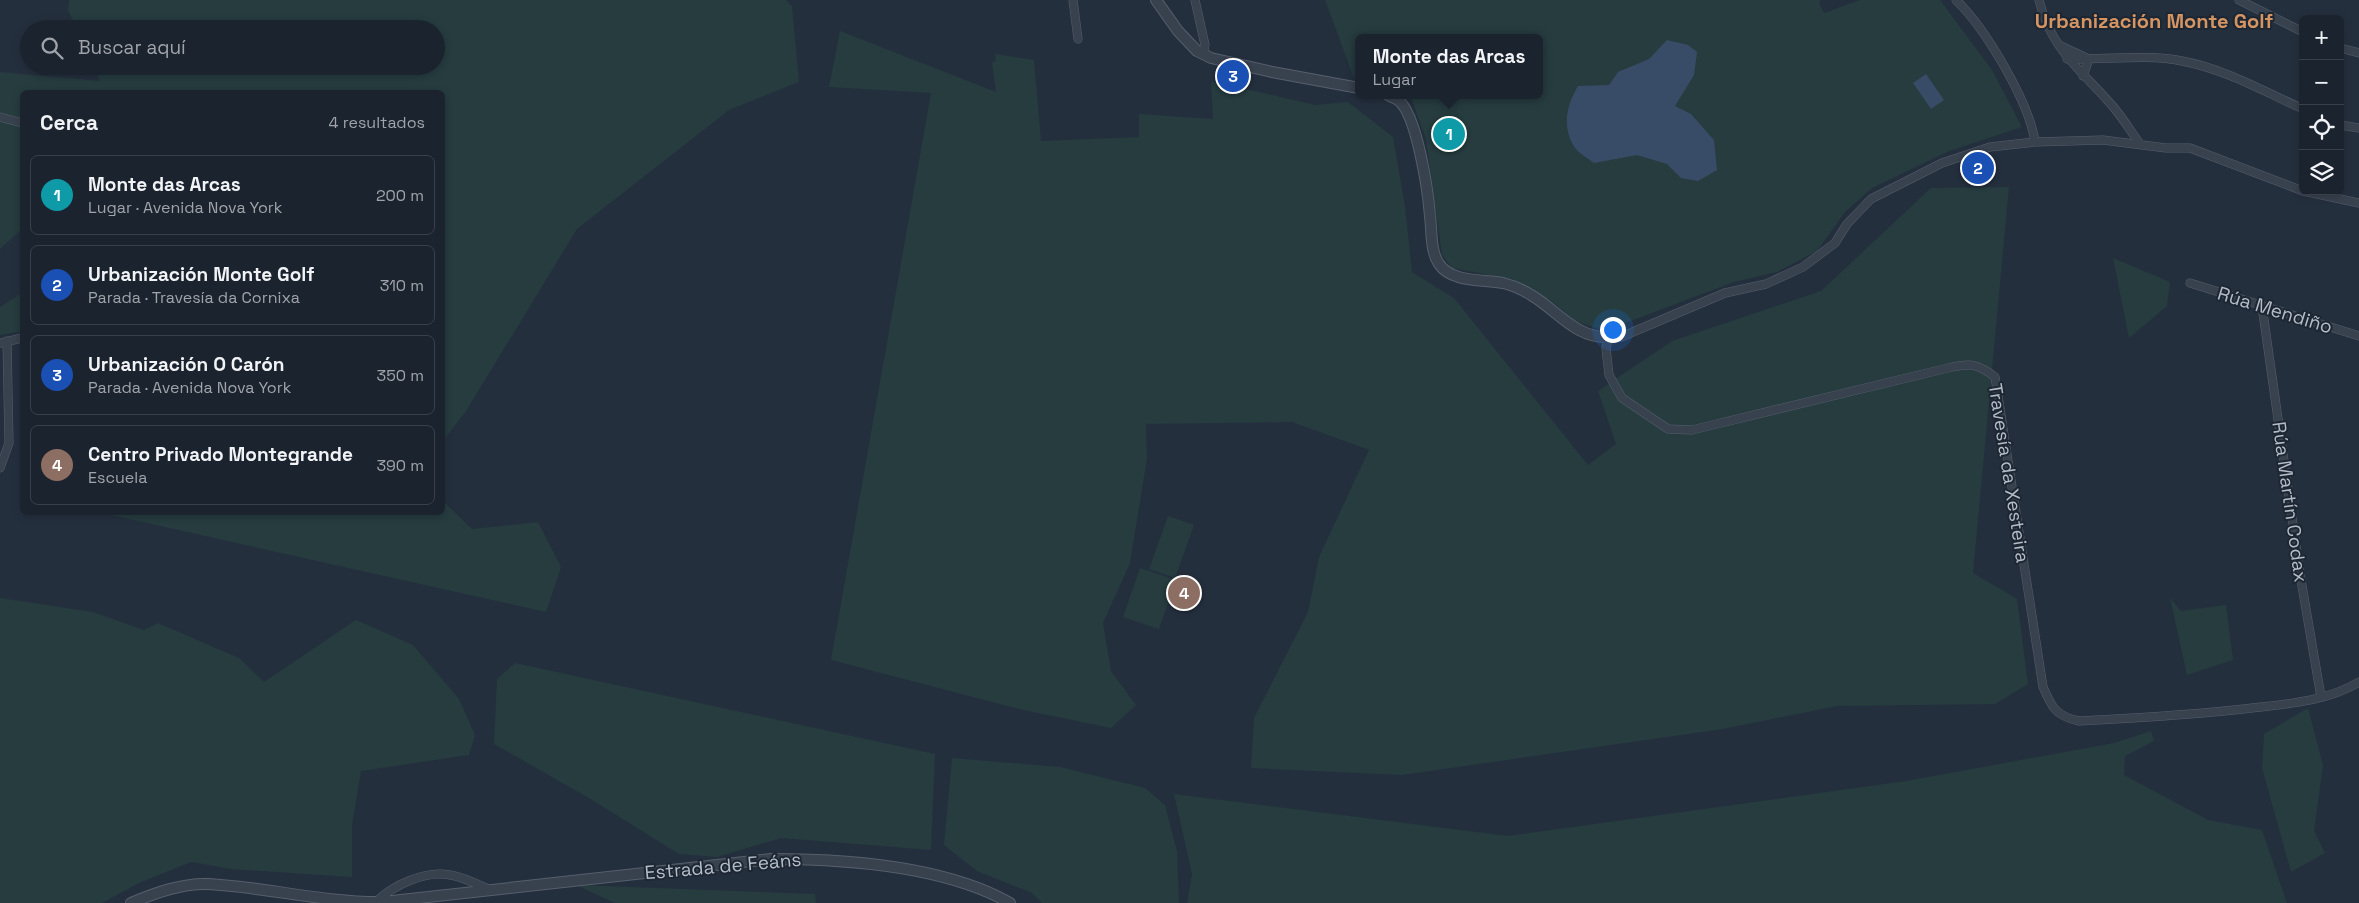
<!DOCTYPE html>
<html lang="es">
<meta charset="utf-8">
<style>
:root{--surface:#1b232e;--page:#242b36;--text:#f1f3f6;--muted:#a0a4aa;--line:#39404a;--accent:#b45309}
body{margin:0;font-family:"Space Grotesk",sans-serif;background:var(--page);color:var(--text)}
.controls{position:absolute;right:15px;top:15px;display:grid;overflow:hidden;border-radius:8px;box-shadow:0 2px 8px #0003}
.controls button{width:45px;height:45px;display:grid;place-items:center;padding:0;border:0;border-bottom:1px solid var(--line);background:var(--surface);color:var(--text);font:25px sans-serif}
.you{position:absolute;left:1612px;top:329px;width:18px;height:18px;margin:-12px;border:4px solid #fff;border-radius:50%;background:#1a73e8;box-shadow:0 0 0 8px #1a73e833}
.badge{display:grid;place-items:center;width:32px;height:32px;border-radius:50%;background:var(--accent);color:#fff;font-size:16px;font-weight:700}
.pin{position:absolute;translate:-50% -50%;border:2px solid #fff;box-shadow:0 1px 5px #0006}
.popup{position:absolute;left:1355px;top:34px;width:188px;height:65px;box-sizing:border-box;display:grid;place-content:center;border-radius:8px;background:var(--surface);filter:drop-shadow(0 1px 4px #0005);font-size:16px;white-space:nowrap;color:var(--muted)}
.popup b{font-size:19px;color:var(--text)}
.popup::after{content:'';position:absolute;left:50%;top:100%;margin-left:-10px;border:10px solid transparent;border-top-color:var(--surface)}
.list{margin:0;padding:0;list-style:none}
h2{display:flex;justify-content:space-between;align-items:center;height:65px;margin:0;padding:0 20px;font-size:21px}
h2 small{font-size:16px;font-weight:400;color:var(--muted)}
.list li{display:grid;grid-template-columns:32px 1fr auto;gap:15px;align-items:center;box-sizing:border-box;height:80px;margin:0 10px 10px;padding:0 10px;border:1px solid var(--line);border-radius:8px}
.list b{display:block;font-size:19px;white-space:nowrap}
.list p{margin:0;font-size:16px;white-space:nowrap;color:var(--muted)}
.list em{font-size:16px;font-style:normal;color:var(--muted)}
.icon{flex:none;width:28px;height:28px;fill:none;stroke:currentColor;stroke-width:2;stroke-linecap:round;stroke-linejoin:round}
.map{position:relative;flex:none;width:2359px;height:903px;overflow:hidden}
.search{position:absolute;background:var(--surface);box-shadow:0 2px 8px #0003;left:20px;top:20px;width:425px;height:55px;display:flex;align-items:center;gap:12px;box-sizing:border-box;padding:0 18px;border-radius:28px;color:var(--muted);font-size:19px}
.panel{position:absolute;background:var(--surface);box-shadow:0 2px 8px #0003;left:20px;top:90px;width:425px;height:425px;border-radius:8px}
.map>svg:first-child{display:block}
.green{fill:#263c3f}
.water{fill:#394c67}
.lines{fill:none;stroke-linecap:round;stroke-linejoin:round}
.minor-casing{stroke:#565f6c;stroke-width:9}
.tertiary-casing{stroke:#565f6c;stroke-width:12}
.minor{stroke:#38414e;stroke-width:8}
.tertiary{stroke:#38414e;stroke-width:10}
.labels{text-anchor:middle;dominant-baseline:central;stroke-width:4;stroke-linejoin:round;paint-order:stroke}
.street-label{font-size:19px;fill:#b4bcc9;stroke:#1d2633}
.neighbourhood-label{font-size:20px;font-weight:bold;fill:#d59563;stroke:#1d2633}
</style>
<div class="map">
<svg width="2359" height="903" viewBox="0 0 2359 903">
<rect width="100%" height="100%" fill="#242f3e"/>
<path class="green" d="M69,0H786L792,6L799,82L729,110L577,229L466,411L443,441L442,92H22V229L0,249V72L100,81L94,66H436V29H77L68,10Z
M1325,0H1821L1819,3L1824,13L1860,0H1940L1992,70L2022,127L1949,151L1872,188L1845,212L1817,251L1777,272L1734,282L1604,331L1575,321L1554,303L1512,279L1452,268L1442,255L1426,139L1410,95H1539V38H1359V79L1354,78Z
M840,31L996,92L992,62L996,61L995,54L1034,60L1041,141L1139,137V114L1213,119L1211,81L1315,105L1348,102L1393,137L1405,206L1412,272L1454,298L1588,465L1616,444L1598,391L1672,341L1821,291L1931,188L2009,187L1973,573L2017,599L2028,684L1995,704L1837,706L1723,729L1402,775L1251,768L1254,718L1308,612L1319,557L1369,450L1292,422L1146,424L1147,459L1130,563L1103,623L1111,671L1136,705L1111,728L1023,710L831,660L931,93L829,87Z
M2113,258L2170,282L2167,306L2129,338Z
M22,293V331L0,335V307Z
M443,501L472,529L538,522L561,567L546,612L102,513L442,512Z
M1168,516L1194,525L1175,578L1149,569Z
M1140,568L1176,580L1159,629L1123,617Z
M0,598L93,612L144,630L158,623L239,658L264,682L356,620L413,645L459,699L475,735L469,755L361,771L352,825V877L231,869L191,862L139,883L102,903H0Z
M2170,598L2181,611L2226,605L2233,660L2187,675Z
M515,663L935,754L931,850L781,838L717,857L679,854L589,798L494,744L497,679Z
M2308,708L2323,765L2314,831L2325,853L2291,872L2262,768L2264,734Z
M2151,731L2154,741L2125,756L2124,775L2208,820L2262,830L2287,903H1187L1192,874L1174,794L1508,836L1906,781L2114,743Z
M952,758L1060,767L1145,788L1165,805L1177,851L1179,903H1042L1032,893L977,871L944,845Z
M576,885L815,894L816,903H615Z"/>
<path class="water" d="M1667,40L1688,45L1697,52L1694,75L1675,106L1691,114L1714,140L1717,170L1698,181L1681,178L1667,164L1637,155L1594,163C1587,158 1577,152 1573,145C1562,125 1567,104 1578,86L1609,85L1618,72L1649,59Z
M1926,74L1944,100L1931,109L1913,83Z"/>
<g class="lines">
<g class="minor-casing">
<path id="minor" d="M1073,0L1078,39
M1195,0L1205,45L1203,53
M1956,0C1985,28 2029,101 2035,142
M2039,0C2051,51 2084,72 2115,109C2124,120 2132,133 2140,144
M2239,0L2303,32
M2059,45L2089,59L2083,76
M2340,48L2359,53
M2067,59C2103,60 2148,54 2182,61C2225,69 2263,91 2303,109
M0,117L22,123
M2340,125L2359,128
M2303,191L2190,148H2166L2103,140L2035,142L1990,147L1942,163L1871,199L1847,224L1835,243L1803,267L1766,284L1725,293L1621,337H1609L1606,348L1609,375L1622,398L1668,429L1692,430L1948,368C1970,363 1977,363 1995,377L2043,687C2052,708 2056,716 2079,721C2137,718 2194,715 2252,708C2287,704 2328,701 2359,682
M2303,191L2359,203
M2190,283L2359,336
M2262,306L2300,574L2321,697
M0,343L22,338
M0,468L9,443L7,341
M376,902C393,885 426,870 450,875C464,877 477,884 490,890"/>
</g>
<g class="tertiary-casing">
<path id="tertiary" d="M1156,0L1178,31L1197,51L1211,58L1272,72L1359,88
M1388,95C1391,97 1395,98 1398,100C1417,114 1428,191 1430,216C1432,230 1430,251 1439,264C1452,283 1483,279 1503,283C1511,285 1523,290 1531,295C1557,310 1576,339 1609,337
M131,903C155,893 182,883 208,884C267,887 324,903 383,902L771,859C845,859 945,866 1010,903"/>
</g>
<use href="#minor" class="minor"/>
<use href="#tertiary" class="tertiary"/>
</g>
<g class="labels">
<g class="street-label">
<text transform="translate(2275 310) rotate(17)">Rúa Mendiño</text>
<text transform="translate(2009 473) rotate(81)">Travesía da Xesteira</text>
<text transform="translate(2290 502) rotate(82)">Rúa Martín Codax</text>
<text transform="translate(723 866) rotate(-5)">Estrada de Feáns</text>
</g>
<g class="neighbourhood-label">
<text x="2154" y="21">Urbanización Monte Golf</text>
</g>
</g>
</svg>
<div class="controls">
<button>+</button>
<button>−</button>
<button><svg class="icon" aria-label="locate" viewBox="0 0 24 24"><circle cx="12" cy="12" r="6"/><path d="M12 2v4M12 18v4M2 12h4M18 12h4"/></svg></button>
<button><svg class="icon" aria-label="layers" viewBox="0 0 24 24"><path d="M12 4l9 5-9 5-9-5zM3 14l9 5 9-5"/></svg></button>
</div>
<div class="you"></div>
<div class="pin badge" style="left:1449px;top:134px;background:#0f9aa8">1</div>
<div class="popup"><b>Monte das Arcas</b>Lugar</div>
<div class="pin badge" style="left:1978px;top:168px;background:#1a4fb4">2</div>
<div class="pin badge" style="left:1233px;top:76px;background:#1a4fb4">3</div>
<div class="pin badge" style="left:1184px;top:593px;background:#8d6e63">4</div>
<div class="search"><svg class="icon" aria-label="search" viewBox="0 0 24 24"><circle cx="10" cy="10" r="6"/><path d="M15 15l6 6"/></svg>Buscar aquí</div>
<section class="panel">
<h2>Cerca<small>4 resultados</small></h2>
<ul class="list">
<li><span class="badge" style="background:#0f9aa8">1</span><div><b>Monte das Arcas</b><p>Lugar · Avenida Nova York</p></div><em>200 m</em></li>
<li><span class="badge" style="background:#1a4fb4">2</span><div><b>Urbanización Monte Golf</b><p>Parada · Travesía da Cornixa</p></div><em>310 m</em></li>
<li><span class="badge" style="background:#1a4fb4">3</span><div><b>Urbanización O Carón</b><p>Parada · Avenida Nova York</p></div><em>350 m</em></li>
<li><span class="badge" style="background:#8d6e63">4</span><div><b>Centro Privado Montegrande</b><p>Escuela</p></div><em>390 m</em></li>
</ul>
</section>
</div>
